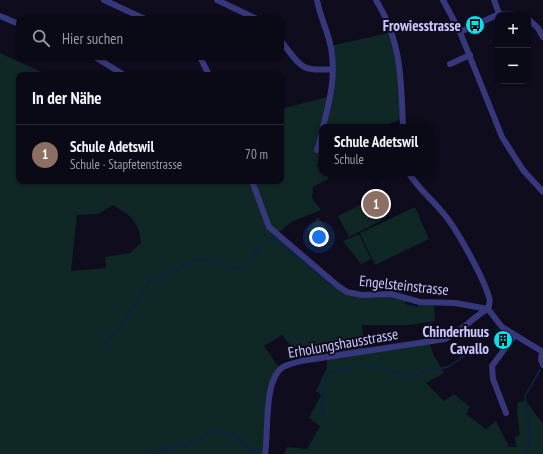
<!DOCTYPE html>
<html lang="de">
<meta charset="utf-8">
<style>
:root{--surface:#0a0916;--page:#181723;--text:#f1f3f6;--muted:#999aa1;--line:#2a2a35;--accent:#db2777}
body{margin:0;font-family:"PT Sans Narrow",sans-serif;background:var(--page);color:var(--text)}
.controls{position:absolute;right:12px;top:12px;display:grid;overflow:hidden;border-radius:8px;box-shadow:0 1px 3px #0004}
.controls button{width:36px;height:36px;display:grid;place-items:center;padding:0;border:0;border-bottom:1px solid var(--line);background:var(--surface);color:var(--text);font:20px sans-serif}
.you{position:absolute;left:319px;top:237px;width:14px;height:14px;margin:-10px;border:3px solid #fff;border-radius:50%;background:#1a73e8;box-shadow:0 0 0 6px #1a73e833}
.badge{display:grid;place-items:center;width:26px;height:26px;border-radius:50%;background:var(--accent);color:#fff;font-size:13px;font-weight:700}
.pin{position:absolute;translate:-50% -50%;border:2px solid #fff;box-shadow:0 1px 4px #0006}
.popup{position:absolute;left:319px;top:124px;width:114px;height:52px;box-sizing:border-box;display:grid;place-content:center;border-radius:8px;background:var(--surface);filter:drop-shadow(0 1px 3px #0005);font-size:13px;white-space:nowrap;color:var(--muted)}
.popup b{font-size:15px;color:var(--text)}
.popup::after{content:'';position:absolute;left:50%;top:100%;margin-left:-8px;border:8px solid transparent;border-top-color:var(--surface)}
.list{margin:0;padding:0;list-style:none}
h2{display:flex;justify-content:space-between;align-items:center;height:52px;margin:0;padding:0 16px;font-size:17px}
h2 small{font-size:13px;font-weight:400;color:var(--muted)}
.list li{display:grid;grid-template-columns:26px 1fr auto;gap:12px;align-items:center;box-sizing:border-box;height:60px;padding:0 16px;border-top:1px solid var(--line)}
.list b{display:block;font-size:15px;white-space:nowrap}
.list p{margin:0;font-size:13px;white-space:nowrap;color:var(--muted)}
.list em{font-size:13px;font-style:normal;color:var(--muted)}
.icon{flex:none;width:22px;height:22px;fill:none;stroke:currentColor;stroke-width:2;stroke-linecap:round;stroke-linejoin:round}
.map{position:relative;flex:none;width:543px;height:454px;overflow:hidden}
.search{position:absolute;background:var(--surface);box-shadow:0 1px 3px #0004;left:16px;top:16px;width:268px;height:44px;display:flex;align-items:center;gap:10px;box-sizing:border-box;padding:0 14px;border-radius:8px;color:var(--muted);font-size:15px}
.panel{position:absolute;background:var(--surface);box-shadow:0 1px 3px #0004;left:16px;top:72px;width:268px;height:112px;border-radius:8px}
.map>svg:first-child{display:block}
.green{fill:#0f2725;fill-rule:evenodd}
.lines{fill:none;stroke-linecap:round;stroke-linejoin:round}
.stream{stroke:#0c2241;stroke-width:2}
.minor{stroke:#37377b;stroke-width:6}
.labels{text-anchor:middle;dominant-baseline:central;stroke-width:4;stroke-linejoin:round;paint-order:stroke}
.poi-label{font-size:15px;font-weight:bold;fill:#ccc8fe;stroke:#0e0c1d;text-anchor:end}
.street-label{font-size:15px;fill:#ccc8fe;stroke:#0e0c1d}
</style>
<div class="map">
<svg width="543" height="454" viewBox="0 0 543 454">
<rect width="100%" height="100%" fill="#0e0c1d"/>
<path class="green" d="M393,32L403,119L380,127H322L317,150L320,152L317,167L322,168V173H326L328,179L313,187L312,198L321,210L291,222L277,234L347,292L406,298L405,304L418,307L420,302L434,303L435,321L409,325H362L364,352L429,342L434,356L444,373L426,383L444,401L454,394L470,407L466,414L486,429L496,421L509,447H516L515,437L520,435L517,414L518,402L526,401L543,424V454H284L287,447L307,449L320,426L309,418L321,395L316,391L327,367V358L303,361L282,335L264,346L280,369L273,378L265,454H0V53L48,75H19V181H281V109L331,96L330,46ZM113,205C131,216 139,221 141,243L130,253L105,257L106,268L71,271L77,215L98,214Z
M372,199L382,220L349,237L338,216Z
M415,207L429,239L375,265L360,233Z
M318,217L327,230L319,239L307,230Z
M359,234L371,259L361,264L343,241Z"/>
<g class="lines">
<path class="stream" d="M160,276L197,260L205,259L234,268L246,266L261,245L271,238L277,241L335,288
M102,348L130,313L152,278
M361,368C377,365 389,369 404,376L406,373L416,376L424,371L448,367L472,351
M323,419L322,401L327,374L353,367
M135,454H138
M142,454L186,445L215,431L234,435L253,451L258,450
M526,454L530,439L525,396L540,370"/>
<path class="minor" d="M104,0L145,19
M217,0L257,19
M317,0C320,17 328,31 331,48C336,75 330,100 323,127
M376,0C402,42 401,80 403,127
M443,0L460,32L502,137L523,170L543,192
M494,0L499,14
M0,16L19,24
M528,19L538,28L543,37
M460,32L499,14L516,15
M281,41C301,66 299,72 333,69
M95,57L124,75
M200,57L209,75
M450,64L470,55
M317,150L322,133
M409,173C418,189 432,199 443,213C457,229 483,277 489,297C491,301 489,305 488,309
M252,181L269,227L338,286L347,292L362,295L391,294L420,302L455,303L488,309
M488,309L502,327L543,352
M542,352L541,360L543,365
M506,413L493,379L492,366L514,336
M265,454C269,432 263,380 283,367C288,364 295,363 301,361L445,339C462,332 472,317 488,309"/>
</g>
<defs>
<g id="bus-disc" transform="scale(1)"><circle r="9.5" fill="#03e2ef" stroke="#0e0c1d"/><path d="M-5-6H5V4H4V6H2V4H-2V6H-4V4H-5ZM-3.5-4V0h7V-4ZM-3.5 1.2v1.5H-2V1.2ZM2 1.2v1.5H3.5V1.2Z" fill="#111"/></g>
<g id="building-disc" transform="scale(1)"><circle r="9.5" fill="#03e2ef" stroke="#0e0c1d"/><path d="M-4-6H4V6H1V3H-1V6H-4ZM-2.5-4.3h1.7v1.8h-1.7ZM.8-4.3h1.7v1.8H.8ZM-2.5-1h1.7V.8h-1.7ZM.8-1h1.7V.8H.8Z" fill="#111"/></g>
</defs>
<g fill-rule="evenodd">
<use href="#bus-disc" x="475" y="25"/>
<use href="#building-disc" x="503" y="340"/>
</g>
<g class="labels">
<g class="poi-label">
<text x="461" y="25">Frowiesstrasse</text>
<text x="489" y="331">Chinderhuus<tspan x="489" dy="17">Cavallo</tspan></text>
</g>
<g class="street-label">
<text transform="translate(404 285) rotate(6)">Engelsteinstrasse</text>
<text transform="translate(343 343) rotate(-10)">Erholungshausstrasse</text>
</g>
</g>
</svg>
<div class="controls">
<button>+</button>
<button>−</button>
</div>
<div class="you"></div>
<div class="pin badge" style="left:376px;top:204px;background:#8d6e63">1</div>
<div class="popup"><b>Schule Adetswil</b>Schule</div>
<div class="search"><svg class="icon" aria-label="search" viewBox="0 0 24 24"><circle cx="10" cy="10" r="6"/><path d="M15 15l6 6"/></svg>Hier suchen</div>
<section class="panel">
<h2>In der Nähe<small></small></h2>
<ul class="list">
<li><span class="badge" style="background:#8d6e63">1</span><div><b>Schule Adetswil</b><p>Schule · Stapfetenstrasse</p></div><em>70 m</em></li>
</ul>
</section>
</div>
